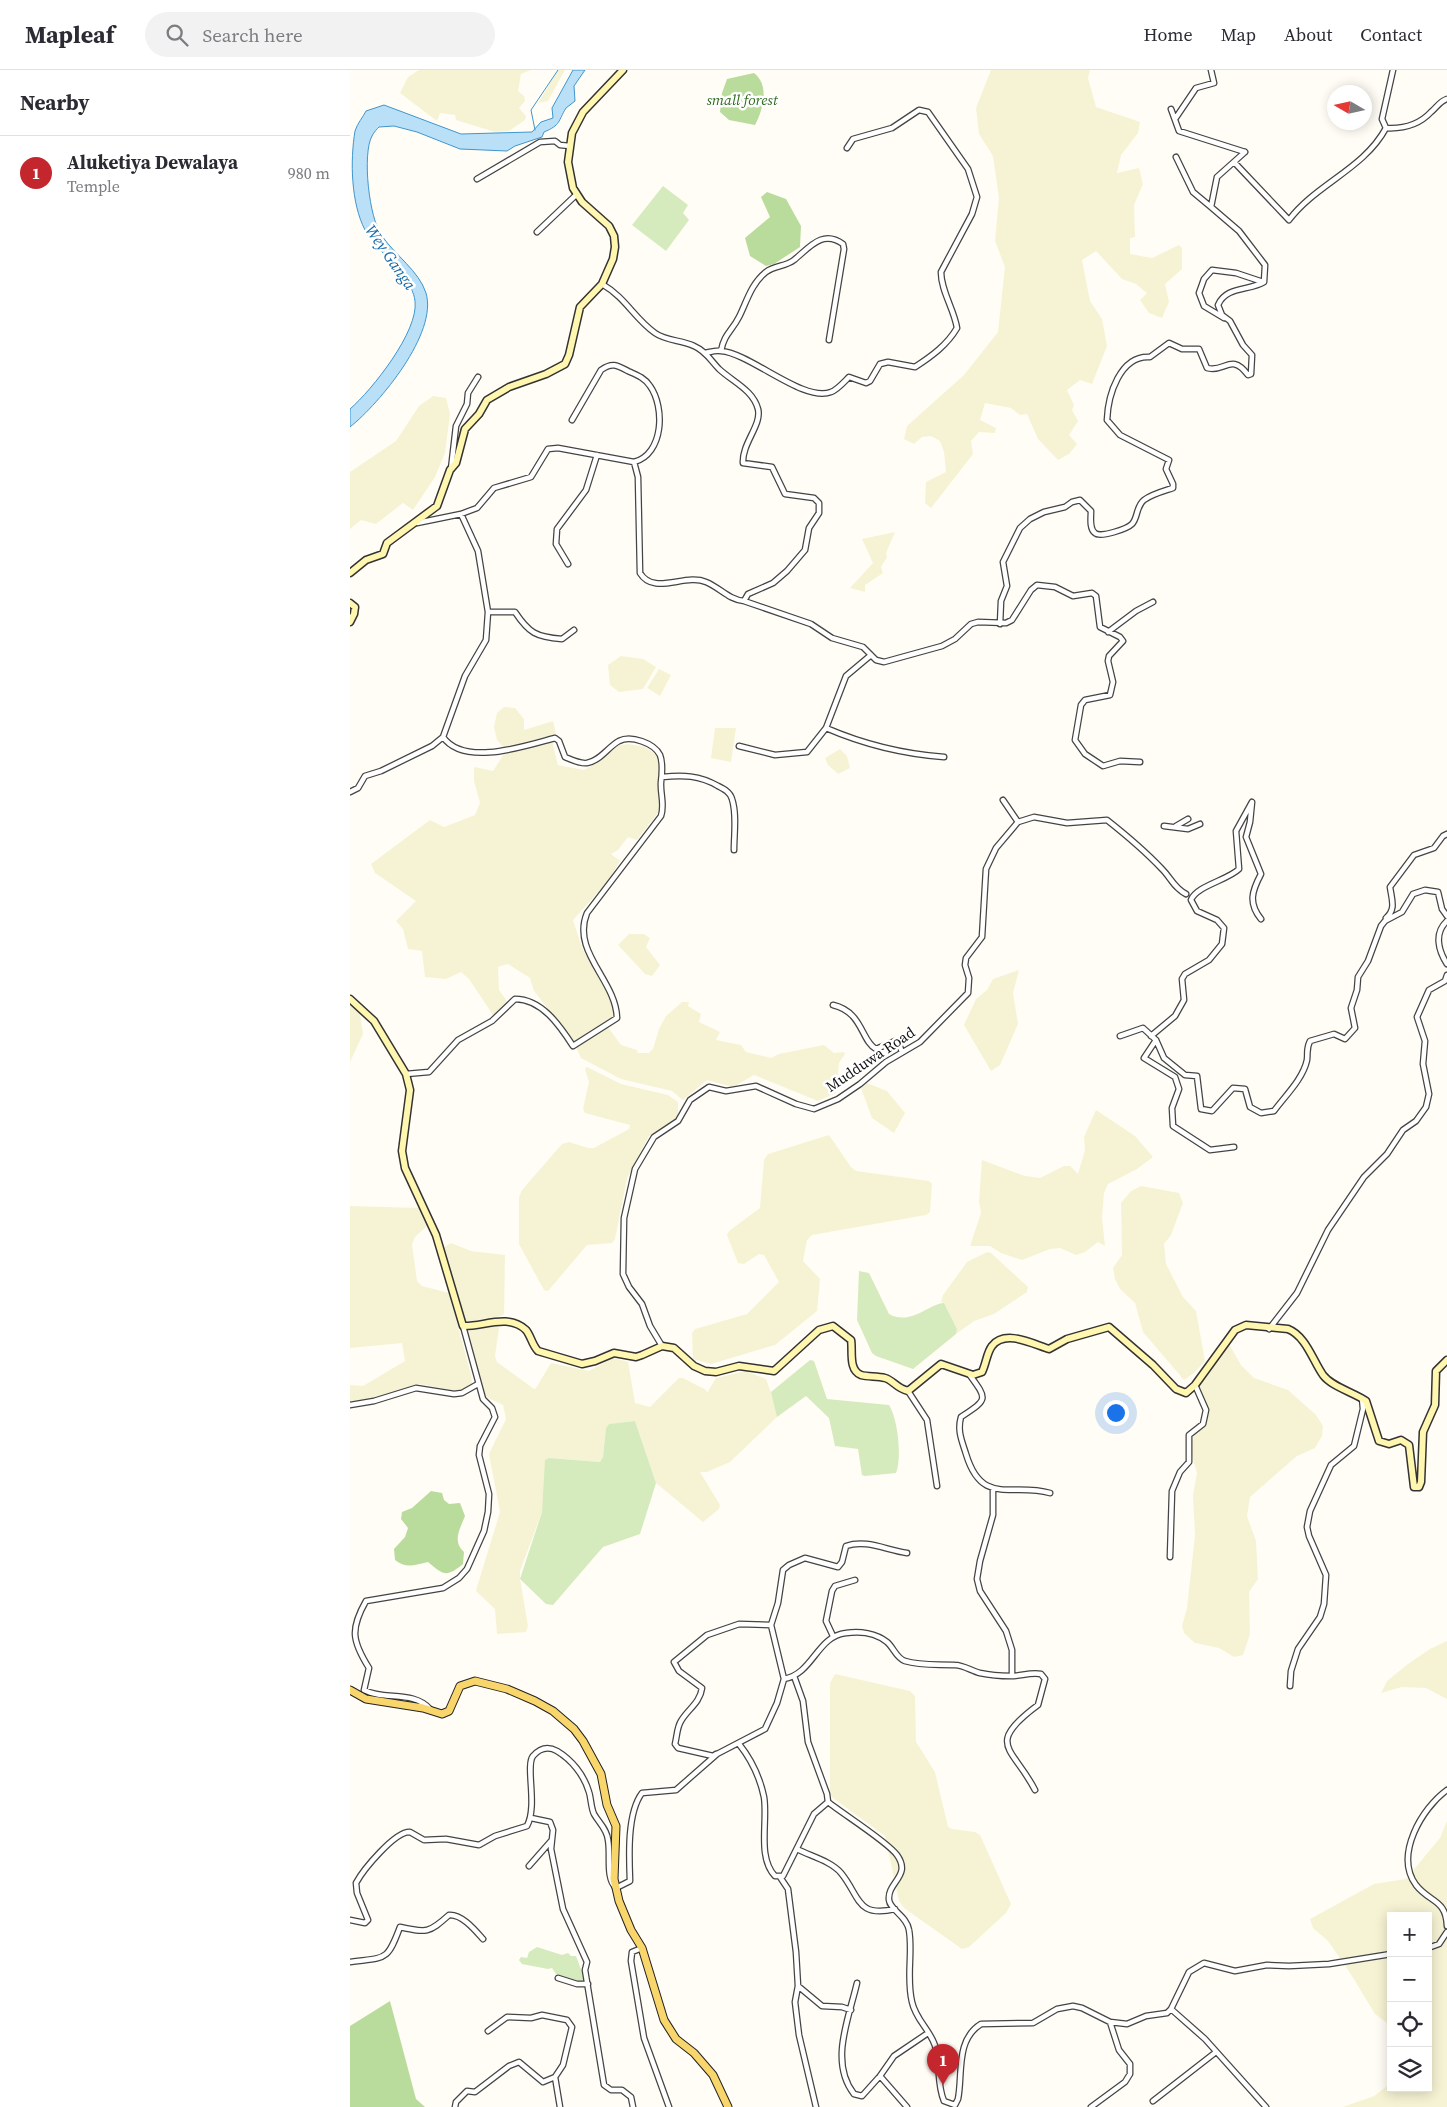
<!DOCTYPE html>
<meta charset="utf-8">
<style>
:root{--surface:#fff;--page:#f2f2f3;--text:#2b2b33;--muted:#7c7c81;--line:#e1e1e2;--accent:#c4262e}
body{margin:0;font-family:"Source Serif 4",serif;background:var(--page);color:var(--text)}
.controls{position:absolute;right:15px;bottom:15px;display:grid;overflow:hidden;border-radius:0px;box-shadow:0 2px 12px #0003}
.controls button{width:45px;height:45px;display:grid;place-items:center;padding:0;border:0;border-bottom:1px solid var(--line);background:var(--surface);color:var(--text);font:25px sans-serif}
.compass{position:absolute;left:977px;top:15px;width:45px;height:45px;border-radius:50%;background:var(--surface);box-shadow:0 2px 12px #0003;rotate:279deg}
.you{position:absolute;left:765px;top:1342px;width:18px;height:18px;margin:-12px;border:4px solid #fff;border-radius:50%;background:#1a73e8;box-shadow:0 0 0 8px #1a73e833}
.badge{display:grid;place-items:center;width:32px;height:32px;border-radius:50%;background:var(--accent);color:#fff;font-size:16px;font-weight:700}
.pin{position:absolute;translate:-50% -41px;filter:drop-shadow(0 1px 2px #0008)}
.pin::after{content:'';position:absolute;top:26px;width:18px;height:15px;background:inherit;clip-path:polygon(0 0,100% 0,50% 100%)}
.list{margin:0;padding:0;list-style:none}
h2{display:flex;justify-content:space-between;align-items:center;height:65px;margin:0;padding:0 20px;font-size:21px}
h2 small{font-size:16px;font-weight:400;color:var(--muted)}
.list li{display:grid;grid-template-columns:32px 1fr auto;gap:15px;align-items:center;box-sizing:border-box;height:75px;padding:0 20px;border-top:1px solid var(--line)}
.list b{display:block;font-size:19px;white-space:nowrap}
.list p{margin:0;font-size:16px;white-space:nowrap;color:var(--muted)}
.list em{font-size:16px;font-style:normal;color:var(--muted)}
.icon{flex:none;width:28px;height:28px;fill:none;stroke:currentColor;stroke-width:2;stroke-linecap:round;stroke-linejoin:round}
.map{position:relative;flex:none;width:1097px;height:2037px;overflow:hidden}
header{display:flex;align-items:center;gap:30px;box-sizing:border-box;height:70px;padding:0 25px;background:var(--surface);border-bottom:1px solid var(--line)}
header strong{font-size:24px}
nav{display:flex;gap:28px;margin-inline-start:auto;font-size:18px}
.search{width:350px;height:45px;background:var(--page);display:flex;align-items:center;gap:12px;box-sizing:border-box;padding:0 18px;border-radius:28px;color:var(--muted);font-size:19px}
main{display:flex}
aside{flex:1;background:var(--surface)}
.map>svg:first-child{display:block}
.farmland{fill:#f6f3d4}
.green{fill:#d5ebbd}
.forest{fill:#b9dc9c}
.water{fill:#b9e0f7;stroke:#3f96cf}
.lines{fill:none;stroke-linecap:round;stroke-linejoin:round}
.stream{stroke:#3f96cf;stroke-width:1}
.street-casing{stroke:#444;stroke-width:7}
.secondary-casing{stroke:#333;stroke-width:9}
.primary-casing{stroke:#222;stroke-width:9}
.street{stroke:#fff;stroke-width:4.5}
.secondary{stroke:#fff6b0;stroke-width:6}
.primary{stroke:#f9d66b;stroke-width:7}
.labels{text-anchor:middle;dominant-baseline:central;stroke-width:5;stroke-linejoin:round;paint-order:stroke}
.park-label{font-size:15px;font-style:italic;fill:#2f6b1f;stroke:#fff}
.street-label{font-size:15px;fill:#111;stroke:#fff}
.water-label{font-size:16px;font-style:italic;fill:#1768a6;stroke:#fff}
</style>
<header>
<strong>Mapleaf</strong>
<div class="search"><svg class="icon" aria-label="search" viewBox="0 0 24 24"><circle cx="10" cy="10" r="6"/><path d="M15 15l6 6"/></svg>Search here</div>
<nav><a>Home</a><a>Map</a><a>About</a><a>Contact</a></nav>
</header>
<main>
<aside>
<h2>Nearby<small></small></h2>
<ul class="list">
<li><span class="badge">1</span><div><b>Aluketiya Dewalaya</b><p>Temple</p></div><em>980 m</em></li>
</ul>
</aside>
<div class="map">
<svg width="1097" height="2037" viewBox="0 0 1097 2037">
<rect width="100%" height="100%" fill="#fffdf5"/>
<path class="farmland" d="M69,0H181L171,4L168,21L174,26L175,31L169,38L176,46L175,50L159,61L145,62L106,50L105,45L90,43L87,51L50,23L58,7Z
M208,0H215L198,31L188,33Z
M641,0H740L738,8L746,37L790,52L788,63L771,85L767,103L789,98L793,114L784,135L785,167L780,168V184L802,188L829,175L832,178V199L815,214L819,232L812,248L799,243L790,230L797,223L786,214L772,209L746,181L732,190L740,231L752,249L757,276L742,314L730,310L717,320L724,335L722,340L728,351L719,365L727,374L719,384L708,390L688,369L677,344L670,345L661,338L635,333L630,350L646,358L645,363L629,362L621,371L623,384L581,438L575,433L576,412L596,402L594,382L590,371L581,366L572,367L564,374L554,369L557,356L614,305L648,262L655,197L645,171L649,128L643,86L629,64L626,38Z
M83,326L96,328L100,344L95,383L85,407L63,440L53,433L26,454L11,450L0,459V402L46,371L69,336Z
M545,462L536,483L537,487L531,497L533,503L515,515V522L500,518L523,493L512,469Z
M271,586L293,589L306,597L293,619L269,622L260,615L258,595Z
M309,599L321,605L310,626L297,618Z
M154,637L165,638L174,649V660L203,651L206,664L155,679L147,670L144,657L147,643Z
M365,658H386L381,692L361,688Z
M202,671L208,695L234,700L250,691L269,675L278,674L295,677L307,685L310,702L308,714L311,733L310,740L287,770L278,767L268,780L261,784L270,791L259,810L223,850L232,878L243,898L254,911L268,947L225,973L184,921L180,908L158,894L148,897L149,920L159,934L143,945L119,909L111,902L96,909L75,907L72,881L58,879L53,859L46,851L66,831L25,803L21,794L80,750L94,757L125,745L130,733L124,711V697L143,701L154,684Z
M490,679L497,686L500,698L488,704L478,695L475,688Z
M279,864H294L300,868L296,877L310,895L302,906L295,904L268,875Z
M669,900L663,923L668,954L650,995L641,1001L614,955L626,929L637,920L643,909Z
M332,932H339L338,936L351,944L349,952L370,962L366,970L391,975L396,982L421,988L429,984L474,975L484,983L494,982L495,984L489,993L486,1023L468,1031L404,1005L383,1017L357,1010L333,1030L322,1021L271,1009L231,988L226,977L258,957L271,975L287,980L288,983H299L303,979L309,959L316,946Z
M0,933L10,944L13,964L0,992Z
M237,997L271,1014L318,1025L328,1032V1047L299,1066L277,1108L265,1169L262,1173L237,1175L198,1221L194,1220L169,1174V1127L172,1120L212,1074L219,1072L238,1078H244L279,1059L280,1055L235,1043L233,1039L239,1012L235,999Z
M517,1013L537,1021L555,1043L544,1063L522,1048L511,1018Z
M746,1040L785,1066L803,1087L787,1099L758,1114L754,1123L752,1148L755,1176L748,1172L735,1182L726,1185L710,1178L700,1179L672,1190L651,1183L640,1176H620L631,1143L629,1131L632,1090L675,1106L690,1108L714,1096H720L728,1104L735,1080L734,1067Z
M479,1065L501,1097L506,1101L579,1111L582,1114L580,1142L576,1145L462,1165L457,1170L453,1191L470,1209L467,1241L425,1275L361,1294L343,1289L342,1263L345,1259L397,1244L429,1212L414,1185L409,1184L394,1194L388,1193L377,1165L379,1161L410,1138L414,1090L418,1084Z
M791,1116L829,1123L833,1133L821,1165L814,1174L816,1194L833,1227L846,1241L855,1291L844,1303L834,1310L793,1262L785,1233L770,1219L765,1209L763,1198L772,1185L771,1133L781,1121Z
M0,1136L70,1138L79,1154L65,1167L62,1174L67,1211L72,1216L99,1223L121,1305L122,1313L117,1318L112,1321L101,1320L69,1314L22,1329L0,1332V1315L13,1316L55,1291L52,1273L0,1278Z
M101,1173L121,1181L155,1185L154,1244L151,1246L116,1252L114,1249L94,1177Z
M637,1182L641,1183L678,1217L677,1222L644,1244L624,1251L606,1264L607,1259L594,1233L591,1232L593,1225L617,1192Z
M146,1256L149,1258L145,1286L147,1292L184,1319L186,1318L201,1293L239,1301L263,1288L278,1292L285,1333L300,1337L329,1308H333L356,1320L357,1323L366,1308L396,1301L416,1309L428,1342L427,1347L380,1392L357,1402H350L370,1435L369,1439L353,1452L306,1413L285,1351L259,1354L256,1358L253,1387L250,1392L199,1388L192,1442L170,1501V1509L178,1556L176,1562L147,1564L145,1539L126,1521L127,1517L150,1442L139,1384L156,1349L153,1335L136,1327L117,1264L118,1261Z
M879,1274L891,1295L904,1308L938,1320L966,1345L973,1356L972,1366L965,1378L947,1386L900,1427L897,1446L906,1471L908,1509L899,1522L900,1564L893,1585L884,1587L869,1578L845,1573L834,1563L832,1556L837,1538L845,1465L843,1425L847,1403L840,1378L845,1363L854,1356L858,1341L849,1316Z
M1097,1571V1629L1076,1618L1052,1617L1031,1623L1037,1611L1058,1594L1080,1579Z
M485,1604L560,1621L565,1626L566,1672L585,1702L598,1757L602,1759L625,1762L630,1765L661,1834L656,1843L619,1877L612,1879L554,1838L549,1831L535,1766L483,1728L480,1724V1613Z
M1097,1751V2037H993L1024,2026L1041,2013V2018H1078V1846H1041V1956L1025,1944L1002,1906L978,1871L963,1858L960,1849L1024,1814L1056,1809L1090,1768Z"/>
<path class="green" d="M313,116L338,135L333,143L339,150L316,181L282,155Z
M509,1201L519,1203L539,1244C561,1256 578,1234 594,1233L607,1259L606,1264L563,1299L526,1286L522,1283L507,1250Z
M460,1290L464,1291L477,1329L539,1335C548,1349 552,1388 546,1403L515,1406L512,1405L508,1379L485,1376L479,1348L456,1326L427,1347L421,1322Z
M285,1351L306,1413L290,1464L253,1477L203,1535L196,1534L170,1509L192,1442L195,1390L199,1388L250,1392L253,1387L256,1358L259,1354Z
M187,1877L212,1885L218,1883L221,1886H226L236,1913H227L206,1904L202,1898L198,1899L172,1894L169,1890L171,1887L177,1888L179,1882Z"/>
<path class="forest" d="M404,3C420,15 413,40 405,55L379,50L370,42L372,23L377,9Z
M417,122L436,129L451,156L450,177L424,194L416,196L400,186L395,168L420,147L411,127Z
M81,1421L92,1423L94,1430L99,1434L110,1433L115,1446C110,1459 102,1471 114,1482L113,1494C97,1507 94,1506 78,1492C65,1495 56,1499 45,1490L44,1479L55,1467L58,1458L51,1449L52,1442L62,1438Z
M40,1931L66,2029L75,2037H0V1956Z"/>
<path class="water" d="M223,0H235L224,16L225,31L216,38C208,51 211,55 194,62L192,67L165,76L157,81L110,79L67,62L44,56L29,57C27,59 24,62 22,66C12,84 19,149 32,166C45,185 69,201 76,223C88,263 30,333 0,357V339C22,320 69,261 65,231C63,213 45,197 34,184C28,177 19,169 15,160C1,133 0,91 5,61C7,54 13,47 16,41L34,35L111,64L182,62L191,52L203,48L202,38Z"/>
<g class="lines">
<path class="stream" d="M185,60L181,40L208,0"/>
<g class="street-casing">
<path id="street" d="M1043,0L1032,49L1036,58C1054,59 1069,55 1081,42C1087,37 1090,31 1097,29
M821,39L829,61L895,82
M825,49L846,18L864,13L861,0
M826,87L843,122L861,137L867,107L895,82
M884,92L939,150C966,114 1014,99 1036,58
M127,109L190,72L205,71L210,75L220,76
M187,162L227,124
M252,214C276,228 284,248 305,263C316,271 332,270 344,276C356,281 361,291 369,299C383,312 403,320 408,339C412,355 392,373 393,393L422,397L435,424L464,428L469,433V443L459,458L455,480L437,501L423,513L398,524L394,531L461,554L482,568L513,577L526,590L534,592L592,576L605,569L621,554L628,552L656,553L662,550L681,520L687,515L705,517L723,526L742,523L746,526L750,557L770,567L773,571L759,586L758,591L763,612L760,625L735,630L731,635L725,670L735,684L753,696L770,691L790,692
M874,248L854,236L849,223L854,209L862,200L886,203L913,212
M371,281C374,264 382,261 389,247C397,231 401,214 416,202C425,195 435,197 444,190C459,178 472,159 493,174L494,179L479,270
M355,283C360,282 366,280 371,281C400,283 454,333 481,322C487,320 494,312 499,307L516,313L520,311L530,294L538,292L565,297C582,286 597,275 607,258C604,239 591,221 591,202L622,144L627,127L618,99L578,42L569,40L542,58L503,69L497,78
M222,350L251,300C262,292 267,295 278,301C287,305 295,308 300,316C315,337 314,384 284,392
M101,399L106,356L117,334L118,323L128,307
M67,453L111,444L127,438L144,418L181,407L198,379L208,378L284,392L288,407L290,503C304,526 335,503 356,512C369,517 379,530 394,531
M218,494L206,474L207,459L236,420L247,385
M138,542H165C179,563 186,567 212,569L224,560
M650,554L651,531L657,516L653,492L670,458L680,449L694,442L715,437L722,432L730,430L741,441C741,447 739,459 745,463C750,468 777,459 782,454C788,448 786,436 794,430C802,424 814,421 823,418V414L816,399L819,390L770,365L757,350C758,325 770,285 800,287L819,273L832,279H849L857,298C875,303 881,282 898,305L901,304L902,285L893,275L880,251L872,245L868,235C876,216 899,221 914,212L915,195L889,161L861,137
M758,562L786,541L803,532
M476,658C513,674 554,684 594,687
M389,676L425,685L457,682L476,658L496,606L521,585
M312,707C333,705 349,705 368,716C374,719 380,722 382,729C387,744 384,764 384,780
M0,722L8,718L15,706L31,701L82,676L93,667L115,606L136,570L138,542L128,481L111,444
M668,752L684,747L717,753L757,750C776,765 795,781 812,799C821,808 824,818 836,824
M814,756L838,759L850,754
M826,756L838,749
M1036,848C1046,839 1042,831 1040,817L1064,785L1084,778L1093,766L1097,764
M1097,851C1084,863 1088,880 1097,894
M483,935C513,942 511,971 526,979L545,971L548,972L552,982
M770,966L793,958L806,970L814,988L835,1005L847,1006L851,1039L862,1041L883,1018L895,1019L900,1037L911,1043L924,1041C935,1026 953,1009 957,990C958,982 956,979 960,971L984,964L995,969L1005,958L1001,938L1007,920L1008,907L1018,891L1031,856L1035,851L1052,842L1063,824L1075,820L1088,822L1092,839L1097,846
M801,966L825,946L834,930L832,909L835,904L859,890L872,874L874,858L867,850L847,841L841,830C846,816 878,810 889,799L886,761L902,732L900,752L896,767L911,804C902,821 898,833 911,849
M806,970L794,988L825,1007L829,1019L822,1038L823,1056L860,1080L884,1077
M56,1004L79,1002L108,970L142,951L165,929C192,929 210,956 223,976L267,948C266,910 221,882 237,843L311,746C315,734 310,724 311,712C312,704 313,693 310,685C304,673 281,665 269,671C258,677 250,691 237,693C230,694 222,690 215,687L209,671L205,668C175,676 114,697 93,667
M919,1259L947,1223L978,1160L1014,1107L1037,1084L1053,1060L1066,1051L1076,1037L1079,1024L1073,994L1075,971L1067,947L1079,920L1095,911L1097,905
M312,1276L300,1256L292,1234L279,1217L273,1204L274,1148L285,1099L304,1067L328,1051L340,1030L359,1017L376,1021L406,1016L446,1034L464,1039L488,1029L510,1014L536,992L570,972L618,923L619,908L615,895L616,888L632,867L636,799L646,778L668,752L653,730
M619,1304C638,1330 638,1329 611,1347C607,1361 612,1371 616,1384C632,1437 662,1412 700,1423
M558,1321L577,1350L587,1416
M0,1335L24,1331L66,1318L104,1324L112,1323L128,1314
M643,1420V1445L630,1491L627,1509L630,1521L656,1561L662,1580V1606
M820,1487L822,1421L830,1402L839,1392V1365L853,1354L856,1340L845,1315
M483,1566L476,1551L482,1521L485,1516L505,1510
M444,1606L453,1631L458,1672L477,1724L478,1732C493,1744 538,1772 547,1785C562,1806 537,1812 539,1830C540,1840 557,1846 559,1860C563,1883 556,1907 562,1932C566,1951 582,1961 586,1979C590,1996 587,2015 594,2031L605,2035L608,2029C613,2005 605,1970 631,1954L683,1953L707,1939L723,1936L732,1938L760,1952L777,1954L796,1946L817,1943L821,1939
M434,1609C463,1604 467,1566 496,1563C510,1561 526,1563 537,1572C544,1578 546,1588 555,1591C571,1596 588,1594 605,1595C613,1595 622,1601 630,1603C639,1605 651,1606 661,1606C671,1606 681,1602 691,1604L695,1609L688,1635C634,1675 663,1677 685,1720
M940,1616L941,1601L948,1579L970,1547L974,1534L976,1505L959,1466L957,1457L960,1441L981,1395L1004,1376L1013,1339L1012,1328
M80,1639C63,1620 35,1631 14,1620L19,1598C2,1571 0,1559 16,1531L93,1518L109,1508L117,1499L134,1461L138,1442L139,1424L129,1385L130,1376L145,1347L142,1338L133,1329L113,1256
M389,1674C401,1689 410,1708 414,1727C418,1751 407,1787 425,1806H433L464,1744L478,1732
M366,1684L363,1686L328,1678L325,1674C327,1666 327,1657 331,1651C338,1639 350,1633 352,1618L329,1601L324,1592L357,1565L389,1554L421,1555
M1097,1720C1072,1738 1044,1785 1066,1815C1080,1833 1096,1829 1097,1856
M181,1748L200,1752L203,1760L201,1779L213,1839L237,1892L235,1900L254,2015L261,2020H272L281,2027L283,2037
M447,1779C460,1786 481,1791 491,1803C510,1826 506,1848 545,1839
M179,1796L201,1771
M430,1807L438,1819L446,1882L448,1916L445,1932L449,1965L466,2037
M0,1850L15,1853L18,1850L7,1823L6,1813C13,1800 45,1761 60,1762L74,1770L96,1769L129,1775L145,1766L177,1756C188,1735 175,1696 183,1686C190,1678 198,1676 207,1681C222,1690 234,1705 239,1722C241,1728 241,1738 244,1744C249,1753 257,1759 258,1770C261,1784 255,1808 266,1818L280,1811C279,1786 277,1743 292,1723L326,1720L367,1684L415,1659L427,1633L434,1609L421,1555L428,1533L433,1500L439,1495L455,1488L488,1497L492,1492L496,1476C516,1469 536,1480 557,1483
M292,1878L282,1882L281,1891L294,1968L319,2037
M1078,1878L1089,1874L1097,1862
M0,1892C36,1887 37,1892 50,1857C77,1863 79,1863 99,1845C112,1844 125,1860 133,1869
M208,1908L227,1914H238
M507,1913C499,1948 479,1992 504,2024L512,2026L530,2006L544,1986L578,1963
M448,1916L472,1936L492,1937L501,1940
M821,1939L839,1902L854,1893L885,1901L917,1895L939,1896L979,1894L1041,1884
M821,1939L855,1969L916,2037
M138,1961L157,1947L181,1948L192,1945L217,1950L222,1957L213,1995L205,2007
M530,2006L557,2037
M205,2007L210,2037
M803,2031L866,1982
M105,2037L106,2032L117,2021L125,2022L159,1996L169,1992L193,2012L205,2007
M741,2037L775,2012L780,2004V1994L769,1980L760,1952"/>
</g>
<g class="secondary-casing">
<path id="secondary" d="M0,503L16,490L33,484L37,473L87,436L100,400L106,393L115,359L129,344L137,330L159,317L196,304L215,294L219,285L230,237L252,214L263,189L265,177L264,166L259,156L232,132L223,118L218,92L222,63L233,42L273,0
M0,533L5,537L4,544L0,552
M0,929L24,951L56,1004L60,1020L52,1081L55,1098L86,1165L113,1256C133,1257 158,1243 176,1260C181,1266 182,1275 188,1281L232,1294L245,1291L264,1283L286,1287L292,1285L312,1276L324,1278L344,1296L355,1301L366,1302L389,1296L424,1301L469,1260L483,1256L501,1270C503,1280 498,1300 511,1305C518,1307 527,1306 535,1308C543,1310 546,1318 558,1321L591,1294L623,1305L632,1302C636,1294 637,1282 642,1276C655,1259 683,1274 699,1279L717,1269L759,1257L803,1295L826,1319L836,1323L845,1315L885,1260L896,1255L938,1259C956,1266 963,1291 973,1305C982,1317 1003,1322 1016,1331L1029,1371L1039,1374L1051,1370L1059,1375L1064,1417H1069L1071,1412L1073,1362L1085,1335L1086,1301L1097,1290"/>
</g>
<g class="primary-casing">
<path id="primary" d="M0,1620L16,1629L73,1638L92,1644L99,1641L110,1616L125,1611L157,1619L185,1631L203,1641L224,1659L233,1671L251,1704L257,1735L266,1756L264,1809L269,1831L281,1860L292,1878L314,1950L326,1969L344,1983L363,2005L378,2037"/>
</g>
<use href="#street" class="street"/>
<use href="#secondary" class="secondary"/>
<use href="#primary" class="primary"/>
</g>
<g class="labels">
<g class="park-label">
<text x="392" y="29">small forest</text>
</g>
<g class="street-label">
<text transform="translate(520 989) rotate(-34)">Mudduwa Road</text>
</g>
<g class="water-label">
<text transform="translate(41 187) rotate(55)">Wey Ganga</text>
</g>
</g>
</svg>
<div class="controls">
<button>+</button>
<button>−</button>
<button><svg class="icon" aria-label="locate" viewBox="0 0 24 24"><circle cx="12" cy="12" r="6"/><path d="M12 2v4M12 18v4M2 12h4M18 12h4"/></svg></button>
<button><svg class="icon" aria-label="layers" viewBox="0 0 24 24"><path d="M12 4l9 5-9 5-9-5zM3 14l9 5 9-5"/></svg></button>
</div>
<svg class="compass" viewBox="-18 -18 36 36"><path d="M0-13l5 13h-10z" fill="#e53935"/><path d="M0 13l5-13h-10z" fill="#7c7c81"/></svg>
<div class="you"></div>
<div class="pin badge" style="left:593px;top:2015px">1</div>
</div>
</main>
